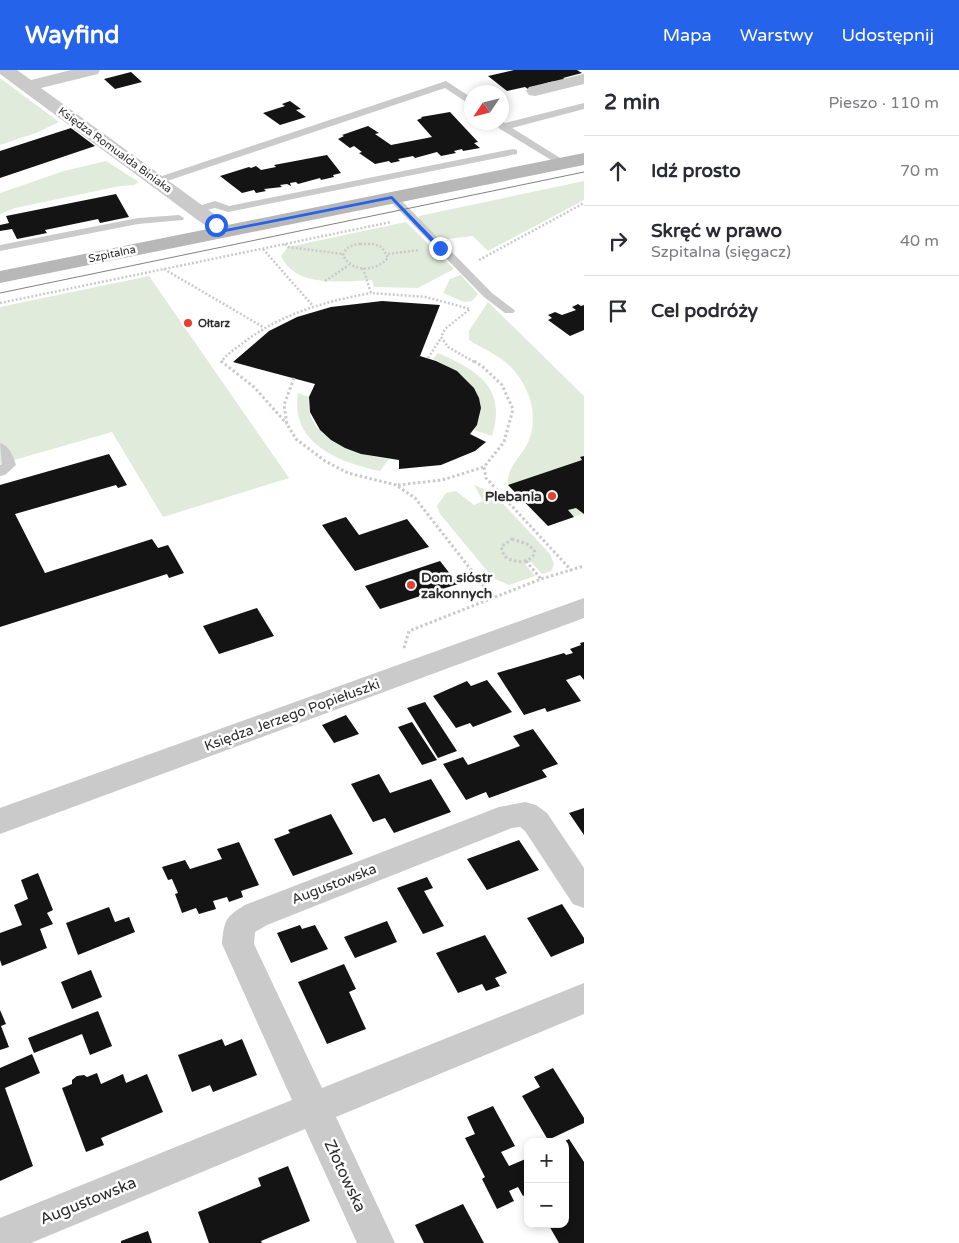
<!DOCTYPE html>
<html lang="pl">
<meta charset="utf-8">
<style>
:root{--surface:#fff;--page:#f2f2f3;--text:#2b2b33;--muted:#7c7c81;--line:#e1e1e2;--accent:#2563eb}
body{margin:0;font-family:"Varela Round",sans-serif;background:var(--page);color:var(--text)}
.controls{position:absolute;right:15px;bottom:15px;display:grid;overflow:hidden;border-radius:10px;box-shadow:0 2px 8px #0003}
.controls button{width:45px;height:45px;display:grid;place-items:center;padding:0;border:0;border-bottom:1px solid var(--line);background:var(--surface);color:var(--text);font:25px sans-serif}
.compass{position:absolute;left:464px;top:15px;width:45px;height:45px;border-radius:50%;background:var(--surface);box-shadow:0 2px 8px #0003;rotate:235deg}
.stop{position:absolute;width:15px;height:15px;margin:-11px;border:4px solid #2563eb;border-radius:50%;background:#fff}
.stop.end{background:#2563eb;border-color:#fff;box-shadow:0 1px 5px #0008}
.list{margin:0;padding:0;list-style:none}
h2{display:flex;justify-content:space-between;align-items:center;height:65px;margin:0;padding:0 20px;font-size:21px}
h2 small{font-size:16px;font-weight:400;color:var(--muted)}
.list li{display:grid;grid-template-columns:32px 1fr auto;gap:15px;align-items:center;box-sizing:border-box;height:70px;padding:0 20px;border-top:1px solid var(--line)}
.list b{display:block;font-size:19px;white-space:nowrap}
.list p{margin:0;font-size:16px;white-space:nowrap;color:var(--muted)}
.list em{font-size:16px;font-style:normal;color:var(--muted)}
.icon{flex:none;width:28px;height:28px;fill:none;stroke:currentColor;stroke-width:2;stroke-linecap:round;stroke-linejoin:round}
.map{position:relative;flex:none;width:584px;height:1173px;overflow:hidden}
header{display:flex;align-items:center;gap:30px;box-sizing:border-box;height:70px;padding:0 25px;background:var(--accent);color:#fff}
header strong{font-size:24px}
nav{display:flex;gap:28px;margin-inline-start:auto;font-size:18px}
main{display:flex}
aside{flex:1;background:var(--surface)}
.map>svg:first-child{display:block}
.green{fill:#e1ebdb}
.building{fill:#141414}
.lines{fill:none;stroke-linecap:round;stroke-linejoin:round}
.path-far1{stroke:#cacaca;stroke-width:2.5;stroke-dasharray:2 2;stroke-linecap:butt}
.path{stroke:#cacaca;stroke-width:3;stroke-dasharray:2.5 2.5;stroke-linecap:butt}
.lane{fill:#cacaca;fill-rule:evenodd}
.street{fill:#cacaca;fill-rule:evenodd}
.secondary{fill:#b7b7b7;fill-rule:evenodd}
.tram{stroke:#828282;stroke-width:1}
.route{fill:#2563eb}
.poi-dot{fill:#e63f2d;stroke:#fff;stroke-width:2}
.labels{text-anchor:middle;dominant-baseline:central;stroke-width:5;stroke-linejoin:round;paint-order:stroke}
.far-street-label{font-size:11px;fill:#2d2d2d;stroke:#fff}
.far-poi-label{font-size:11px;font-weight:bold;fill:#2d2d2d;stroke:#fff;text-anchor:start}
.poi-label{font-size:14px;font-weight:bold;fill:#2d2d2d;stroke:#fff;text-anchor:end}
.street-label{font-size:14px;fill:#2d2d2d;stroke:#fff}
.near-street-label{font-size:16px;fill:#2d2d2d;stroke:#fff}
</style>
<header>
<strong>Wayfind</strong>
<nav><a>Mapa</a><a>Warstwy</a><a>Udostępnij</a></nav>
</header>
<main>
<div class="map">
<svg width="584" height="1173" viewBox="0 0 584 1173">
<rect width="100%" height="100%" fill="#fff"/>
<path class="green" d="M0,8L59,52L36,63L0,75Z
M106,91L139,112L134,115L120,116L15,138L0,144V123L64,101Z
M584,111V130L488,181L473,166L438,170L418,150L419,146Z
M406,152L454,199L418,218L374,217L372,210C344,211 296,219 281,186L288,177Z
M461,205L478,224L472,231L464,232L443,223L450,209Z
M149,206L289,408L163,447L112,362L0,394V237Z
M488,232L584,326V446L582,444L548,456L508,415C506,400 518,389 525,378C541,351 531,318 511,297C499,285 483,279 469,270V261Z
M438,283C478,301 507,317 492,366L474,360C495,325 462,302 433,289Z
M298,323L309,327C304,369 356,385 389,389L380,401C339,392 290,374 298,323Z
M474,415L493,423L550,484L554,494L551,501L542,504L531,492L525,494L535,506L509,515L495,509L488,502L440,444L437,436L446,423L456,421L474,435L483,431Z"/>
<path class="building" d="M514,0H577L582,3L563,8L566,10L550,12L528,19L525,17L507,21L488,6Z
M131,2L142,12L115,19L104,9Z
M290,31L301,39L296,40L306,47L280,55L263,43L285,36L282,34Z
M450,42L478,72L474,73L480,78L463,81L462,79L454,81L456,83L441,86L437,82L415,88L413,86L398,89L400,91L391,93L389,91L375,94L359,83L362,82L354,76L350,78L338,69L344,66L342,65L368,56L379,63L375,64L391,75L432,67L417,50L422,48L421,47Z
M71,58L95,76L0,108V81Z
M327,85L341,103L333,105L334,107L321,110L320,108L298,114L296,112L290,113L291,116L287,114L280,115L282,117L264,119L266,121L256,123L254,120L242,123L220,106L249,97L251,98L256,96L261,100L276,97L274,95Z
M116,124L129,147L100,153L98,149L45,160L47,163L17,169L12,159L0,161V155L9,153L6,146Z
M382,231L440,235L420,286L436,291L457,301L474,318L479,328L481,338L477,355L470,364L486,372L475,381L441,395L399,399V390L361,384L345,378L331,370L320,360L310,342L309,327L315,314L233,292L269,261L297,247L331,237Z
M578,234L581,236L584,235V260L570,266L548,250L552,248L548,245L555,242L562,245L576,240L572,237Z
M109,384L127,415L118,418L116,415L15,444L45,503L152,469L158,478L168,475L184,503L169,508L167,504L0,557V415Z
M584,386V444L576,438L568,440L574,447L548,456L508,415L582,390L580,387Z
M346,447L359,465L407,449L429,477L355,501L322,455Z
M440,491L458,514L380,539L365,516Z
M257,538L274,566L219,584L203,556Z
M584,572V610L580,605L566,610L581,631L547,642L545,638L524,645L497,603L564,583L566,585L573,583L570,579L581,575L580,573Z
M487,610L512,642L473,657L470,653L456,658L433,626L467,611L471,616Z
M425,632L457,681L438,688L407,638Z
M346,645L359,664L334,673L322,655Z
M412,652L437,690L422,695L398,657Z
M533,659L558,694L542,700L547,707L489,728L486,722L466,730L443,694L463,687L468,695L520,676L513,666Z
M379,704L390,723L431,709L451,742L394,763L385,748L373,752L351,714Z
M584,738V765L569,743Z
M331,744L353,784L293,806L274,769L290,763L288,760Z
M519,770L539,800L487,820L467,789Z
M239,772L259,815L241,821L243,827L229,832L227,827L213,831L216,839L199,844L196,838L182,843L175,824L178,823L172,809L168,810L162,797L185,790L190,799L222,789L217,779Z
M38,803L53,840L47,843L53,854L40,859L47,878L2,896L0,890V863L22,855L14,835L28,829L21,810Z
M427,807L433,818L424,821L444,856L423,864L397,818Z
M562,834L584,868V873L551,887L527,848Z
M109,837L115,852L129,847L135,862L78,885L66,853Z
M387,851L397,872L355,888L344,867Z
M300,855L302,859L315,855L328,879L291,893L277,863Z
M485,865L507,903L495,908L500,916L486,921L482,914L458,923L436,883Z
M344,894L356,919L349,922L366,959L327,974L298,912Z
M91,900L102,927L72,939L61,912Z
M0,940L6,954L1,956L9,977L0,980Z
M98,941L112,976L90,985L82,964L34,983L28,968Z
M222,969L225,976L242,969L257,1005L213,1022L210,1015L192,1022L178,985Z
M32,984L40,1003L5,1018L33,1096L0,1111V998Z
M553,998L584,1048V1053L548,1070L522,1026L540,1017L534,1007Z
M97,1003L101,1014L123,1004L126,1013L147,1004L163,1042L101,1068L104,1075L86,1082L62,1018L72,1014V1010L77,1006L84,1005L87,1007Z
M493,1036L515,1076L501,1082L509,1096L528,1088V1123L523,1126L518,1117L509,1121L514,1131L497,1139L482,1109L485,1107L465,1068L475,1064L467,1047Z
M569,1069L584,1092V1173H559L548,1154H565V1071Z
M288,1096L310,1151L261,1171L262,1173H209L198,1142L261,1116L258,1108Z
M463,1134L484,1173H424L415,1155Z
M148,1161L152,1173H121V1171Z"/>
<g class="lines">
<path class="path-far1" d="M285,174L288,177L343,184
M360,174H373L382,177L388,188C375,202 352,203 343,185C346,177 352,175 360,174Z
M263,179L313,236
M388,184L419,180
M479,190L584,133
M363,198L371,223L426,227L470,239L445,259L441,267L448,277L476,293
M164,199L263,257
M325,211L349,195
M0,233L391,152
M428,288L441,268
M221,293C224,286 236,278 243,273C282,243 324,232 371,223"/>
<path class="path" d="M221,291L254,317L287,354
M474,291L482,296L502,315L513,339L504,372L484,397L486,408L571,500
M294,308L284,335L287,354L296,369L325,391L348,403L396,415L415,428L493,528
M398,415L442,410L484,397
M512,469L527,474L534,480L535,483C528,495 514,493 504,486L501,477Z
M526,491L541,509
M404,578L409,561L541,509L584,496"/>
<path class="lane" d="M446,11L472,28V36L445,18L161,113H153L152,111L153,109Z
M584,33V39L512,58L565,91L566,93L561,96L500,59L493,53L502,52V51L505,53Z
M513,79L517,80V84L228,142L215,138L196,143L191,140L192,138L215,131L229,136Z
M392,124L396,125L492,223L513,239L515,241L513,243H505L484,227L388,129L387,127L388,125Z
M179,145L184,148L183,150L138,154L0,181V175L138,148Z
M0,373C10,376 13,386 16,395L5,405L0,406V395L2,394Z"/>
<path class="street" d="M0,0H17L31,10L71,0H100L98,4L41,18L232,157L235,161L232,165L225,167L218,165L0,4Z
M584,4V14L535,26L529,25L526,21L529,17Z
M584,528V548L0,764V738Z
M525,732L536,735L547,743L584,798V838L573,834L525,761L520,757L512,758L267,855L255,862L254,874L322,1018L584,913V944L336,1047L395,1173H357L305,1059L31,1173H0V1148L292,1030L222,874C224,851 225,847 245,835L499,737Z"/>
<path class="secondary" d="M584,83V95L0,213V201Z"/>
<path class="tram" d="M0,223L584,102"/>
</g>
<path class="route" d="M392,126L442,177V179H438L391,129L225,162L213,155L218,154L226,159Z"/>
<g class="poi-dot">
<circle cx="188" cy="253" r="5"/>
<circle cx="552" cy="426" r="5"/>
<circle cx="411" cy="515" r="5"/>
</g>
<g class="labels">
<g class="far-street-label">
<text transform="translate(115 80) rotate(36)">Księdza Romualda Biniaka</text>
<text transform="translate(112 184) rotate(-12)">Szpitalna</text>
</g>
<g class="far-poi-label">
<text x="198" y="253">Ołtarz</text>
</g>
<g class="poi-label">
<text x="542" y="426">Plebania</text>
<text x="421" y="507" text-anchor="start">Dom sióstr<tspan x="421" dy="16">zakonnych</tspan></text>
</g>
<g class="street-label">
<text transform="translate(292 645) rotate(-20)">Księdza Jerzego Popiełuszki</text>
<text transform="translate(334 814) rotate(-21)">Augustowska</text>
</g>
<g class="near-street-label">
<text transform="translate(345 1106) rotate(65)">Złotowska</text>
<text transform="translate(88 1131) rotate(-22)">Augustowska</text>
</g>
</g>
</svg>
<div class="controls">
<button>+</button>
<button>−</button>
</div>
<svg class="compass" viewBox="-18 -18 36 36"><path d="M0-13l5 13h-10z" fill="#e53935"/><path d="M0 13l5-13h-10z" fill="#7c7c81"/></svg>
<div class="stop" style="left:216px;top:155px"></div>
<div class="stop end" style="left:440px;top:178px"></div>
</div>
<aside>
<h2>2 min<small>Pieszo · 110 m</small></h2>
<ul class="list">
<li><svg class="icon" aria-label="ahead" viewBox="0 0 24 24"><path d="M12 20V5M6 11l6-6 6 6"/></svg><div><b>Idź prosto</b></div><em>70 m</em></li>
<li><svg class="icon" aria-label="right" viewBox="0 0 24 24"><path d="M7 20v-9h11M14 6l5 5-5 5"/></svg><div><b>Skręć w prawo</b><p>Szpitalna (sięgacz)</p></div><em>40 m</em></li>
<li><svg class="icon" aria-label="arrive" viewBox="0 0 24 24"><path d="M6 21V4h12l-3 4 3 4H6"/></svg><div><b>Cel podróży</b></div></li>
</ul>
</aside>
</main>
